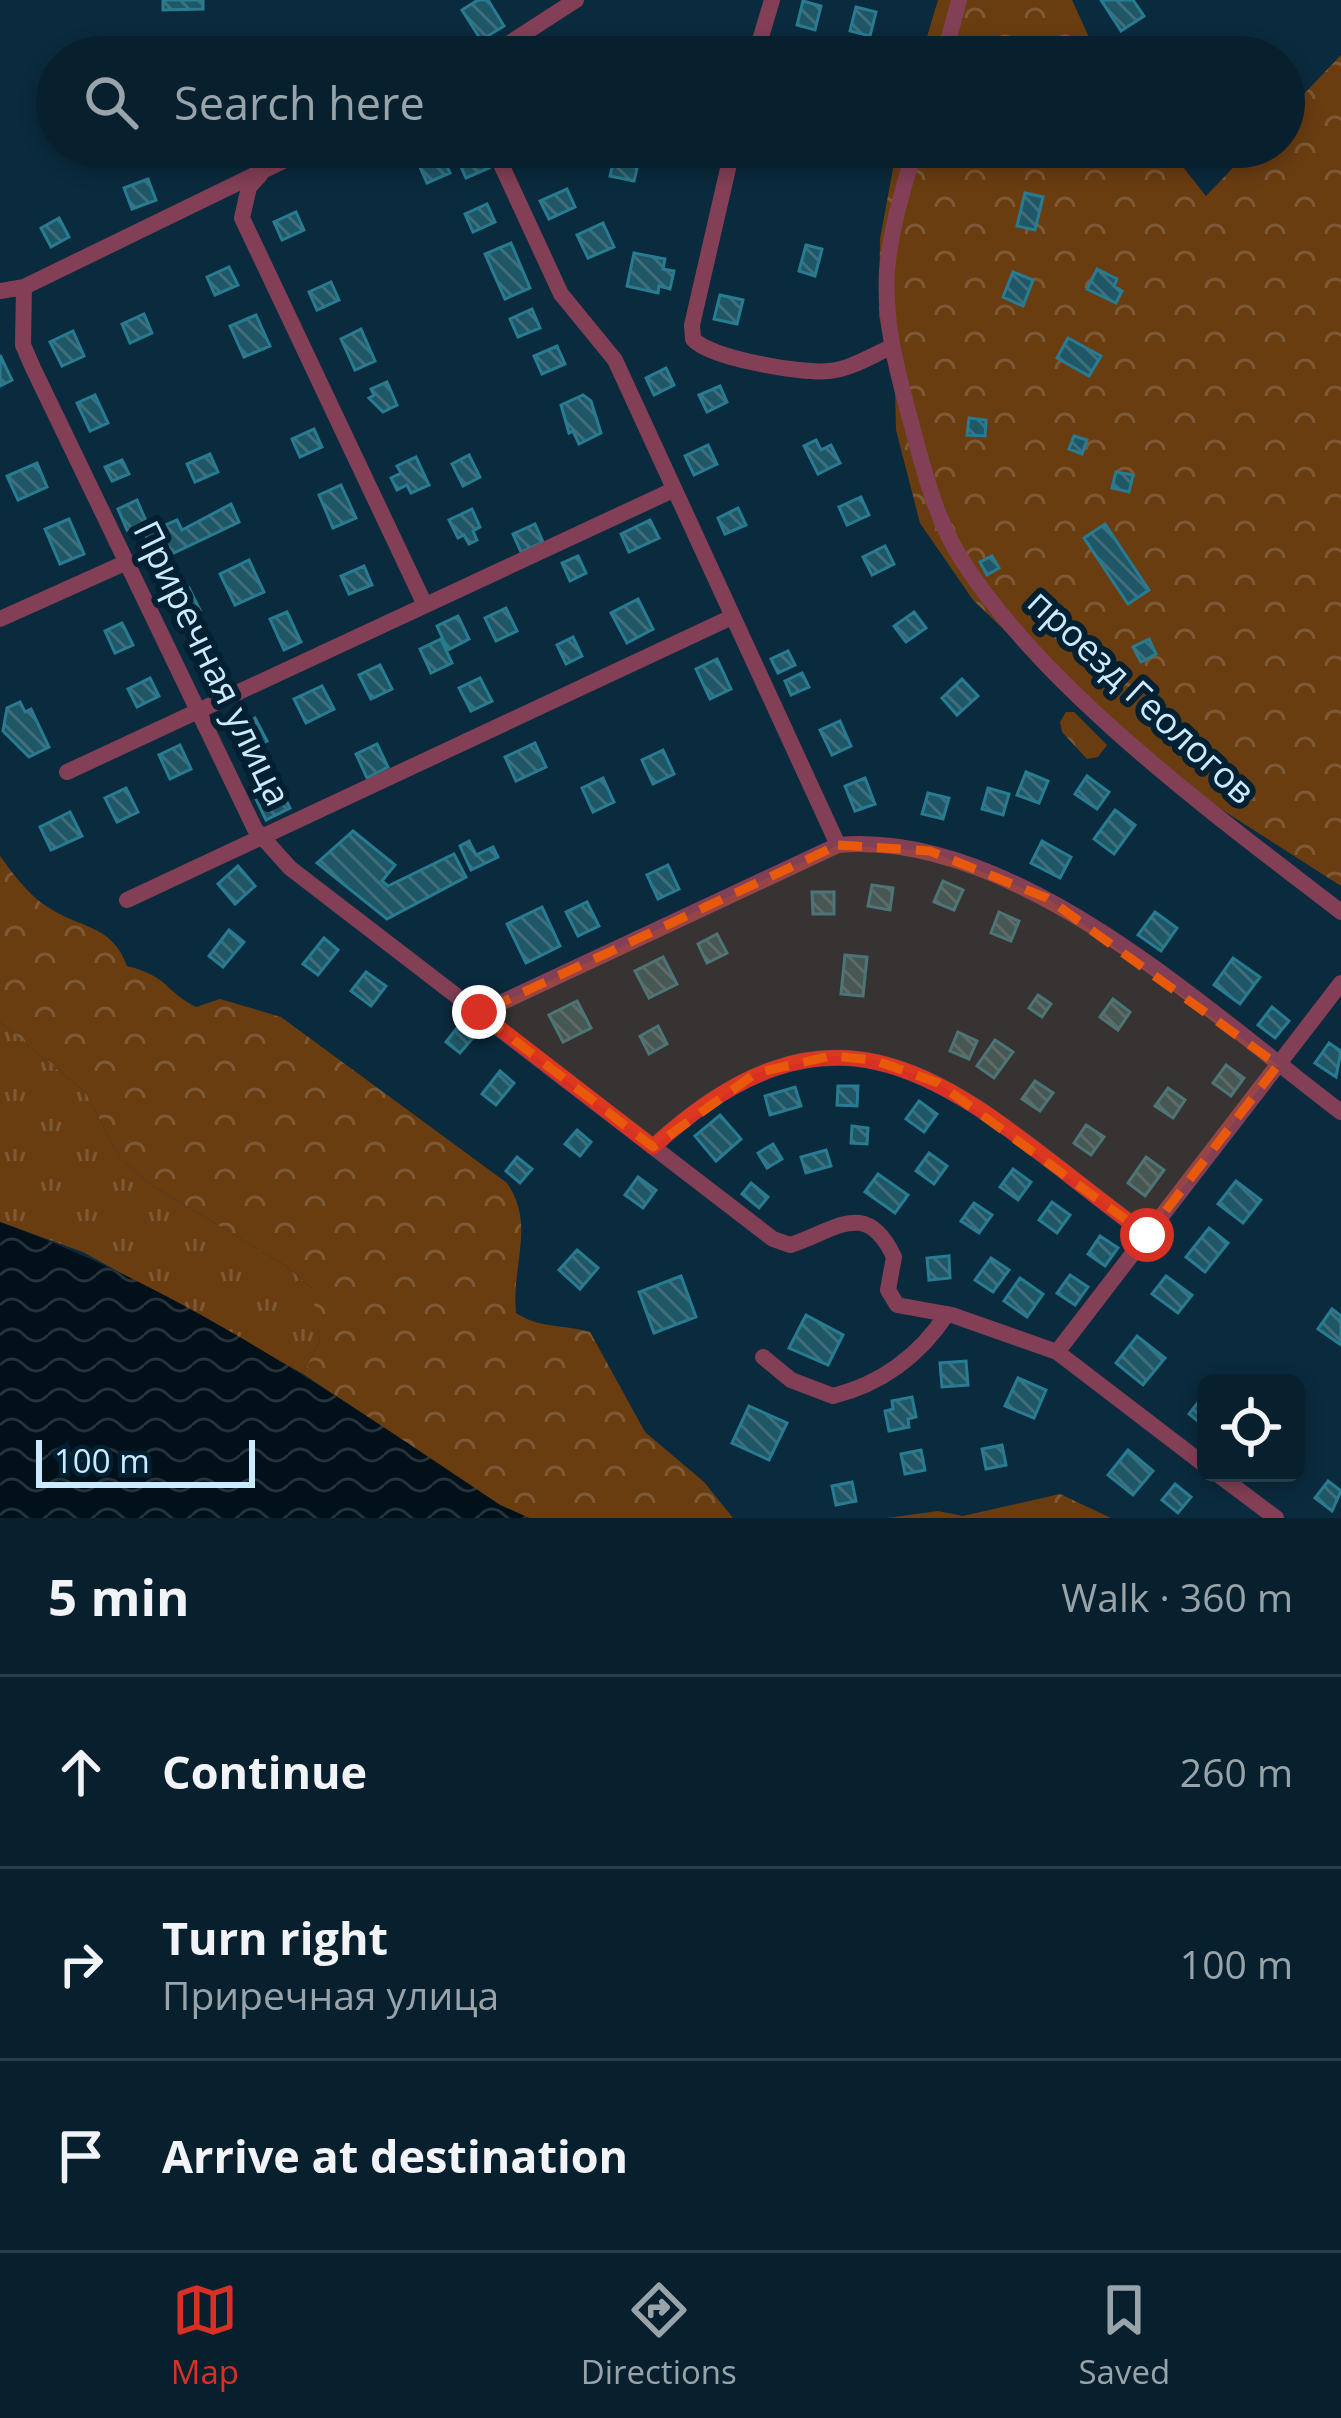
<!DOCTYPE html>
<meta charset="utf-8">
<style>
:root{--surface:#08202e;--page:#162d3a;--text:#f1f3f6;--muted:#98a3aa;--line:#293e4a;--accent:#d93025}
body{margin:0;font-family:"Open Sans",sans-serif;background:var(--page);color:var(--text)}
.controls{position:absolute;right:36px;bottom:36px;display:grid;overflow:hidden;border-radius:18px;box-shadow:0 6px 18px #0003}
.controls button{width:108px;height:108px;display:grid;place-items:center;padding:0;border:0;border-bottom:3px solid var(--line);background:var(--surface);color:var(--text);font:60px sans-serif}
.scale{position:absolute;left:36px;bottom:30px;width:219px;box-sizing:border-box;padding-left:12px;border:6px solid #cceaff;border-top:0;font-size:33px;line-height:42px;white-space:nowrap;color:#cceaff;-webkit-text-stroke:9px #012032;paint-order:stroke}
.stop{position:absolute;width:36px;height:36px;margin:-27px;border:9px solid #d93025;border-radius:50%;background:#fff}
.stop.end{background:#d93025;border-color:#fff;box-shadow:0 3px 12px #0008}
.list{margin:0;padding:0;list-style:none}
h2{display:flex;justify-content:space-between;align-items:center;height:156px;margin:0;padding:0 48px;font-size:51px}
h2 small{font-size:39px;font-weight:400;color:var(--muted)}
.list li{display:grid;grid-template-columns:78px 1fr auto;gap:36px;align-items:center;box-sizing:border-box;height:192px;padding:0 48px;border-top:3px solid var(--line)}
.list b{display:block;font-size:45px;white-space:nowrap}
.list p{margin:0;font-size:39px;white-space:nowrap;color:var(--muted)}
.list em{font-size:39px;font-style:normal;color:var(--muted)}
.icon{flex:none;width:66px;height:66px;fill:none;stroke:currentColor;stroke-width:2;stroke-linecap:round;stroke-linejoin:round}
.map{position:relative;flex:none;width:1341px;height:1518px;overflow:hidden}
.search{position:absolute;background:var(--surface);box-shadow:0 6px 18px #0003;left:36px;right:36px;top:36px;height:132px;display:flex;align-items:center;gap:30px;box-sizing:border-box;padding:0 42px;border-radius:66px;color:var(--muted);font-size:45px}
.sheet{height:732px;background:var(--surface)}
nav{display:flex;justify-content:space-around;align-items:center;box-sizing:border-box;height:168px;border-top:3px solid var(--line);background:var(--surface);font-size:33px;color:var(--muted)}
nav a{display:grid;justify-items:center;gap:6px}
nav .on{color:var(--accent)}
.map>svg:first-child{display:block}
.grass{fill:url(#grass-tufts)}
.forest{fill:url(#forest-crowns)}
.water{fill:url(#water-waves)}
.building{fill:url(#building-back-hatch);stroke:#287c92;stroke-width:3}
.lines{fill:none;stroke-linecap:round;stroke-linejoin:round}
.street{stroke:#833f56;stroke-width:16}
.route{stroke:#d93025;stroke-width:15}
.marked{fill:#e8590c;fill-opacity:0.2;stroke:#e8590c;stroke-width:9;stroke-dasharray:24 15;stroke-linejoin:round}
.labels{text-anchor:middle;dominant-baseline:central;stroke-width:12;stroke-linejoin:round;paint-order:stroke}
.street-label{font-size:36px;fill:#cceaff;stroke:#012032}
</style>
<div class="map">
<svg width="1341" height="1518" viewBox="0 0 1341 1518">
<defs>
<pattern id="grass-tufts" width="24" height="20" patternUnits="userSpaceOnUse" patternTransform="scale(3)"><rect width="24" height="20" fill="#6a3d11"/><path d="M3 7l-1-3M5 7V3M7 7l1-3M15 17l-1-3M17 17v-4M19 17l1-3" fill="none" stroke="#7e5935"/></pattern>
<pattern id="forest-crowns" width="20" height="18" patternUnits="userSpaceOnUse" patternTransform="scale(3)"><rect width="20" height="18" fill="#6a3d11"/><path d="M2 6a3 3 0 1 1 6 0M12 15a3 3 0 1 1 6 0" fill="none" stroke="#7e5935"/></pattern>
<pattern id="water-waves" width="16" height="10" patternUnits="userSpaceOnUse" patternTransform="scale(3)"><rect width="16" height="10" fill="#02101a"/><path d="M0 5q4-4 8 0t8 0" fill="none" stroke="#26333c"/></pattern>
<pattern id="building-back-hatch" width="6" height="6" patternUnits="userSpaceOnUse" patternTransform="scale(3)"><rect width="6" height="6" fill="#205766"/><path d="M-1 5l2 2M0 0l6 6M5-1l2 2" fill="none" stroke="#3f6f7d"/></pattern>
</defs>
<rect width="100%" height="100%" fill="#0a2a3d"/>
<path class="grass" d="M0,1022L86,1093L119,1157L150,1184L286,1266L313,1289L320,1341L303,1374L83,1252L0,1222Z"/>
<path class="forest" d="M938,0H1072L1098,57H921Z
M1341,55V886L1129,750L973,600L920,523L896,430L895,389L879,316L880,239L897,147H1167L1206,196L1253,147H1284V115Z
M1066,712H1074L1107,745L1098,757L1087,759L1062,732L1060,722Z
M0,856C13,874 28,894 46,906C80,929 112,924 127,966C170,977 164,991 196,1007L220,999L281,1017L507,1183C536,1225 511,1265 516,1313C540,1329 563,1324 590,1332L645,1432L704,1482L733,1518H529L500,1505L303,1374L320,1341L312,1288L286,1266L150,1184L119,1157L86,1093L0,1022Z
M1060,1494L1111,1518H887L938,1511L963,1516Z"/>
<path class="water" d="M0,1222C178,1286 343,1399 500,1505L529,1518H0Z"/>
<path class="building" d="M163,0H203V9L163,10Z
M478,0H488L504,26L481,40L462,10Z
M1101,0H1133L1144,16L1121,31Z
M803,1L821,6L815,30L797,25Z
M856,7L876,12L870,36L850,31Z
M410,46L415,57H388Z
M226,147H265L234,163Z
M438,147L450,173L427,183L415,156Z
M617,147H642L634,181L610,176Z
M758,147H780L776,162L756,157Z
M481,150L489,168L466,178L458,160Z
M148,179L156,200L132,209L124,188Z
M567,189L575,207L549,219L540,201Z
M1025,193L1043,197L1035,230L1017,226Z
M487,204L495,222L473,232L465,214Z
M296,212L304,230L282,240L274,222Z
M59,218L69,237L51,247L41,228Z
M603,223L614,247L588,258L577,235Z
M511,243L530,288L505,299L485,254Z
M806,245L822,249L815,276L799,271Z
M634,253L665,259L663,269L674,271L670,289L659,286L658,293L627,286Z
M229,267L238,285L215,295L207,277Z
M1097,269L1117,279L1114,286L1122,291L1116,303L1087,289Z
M1013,272L1033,280L1023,306L1003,297Z
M331,282L339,300L317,310L309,292Z
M720,295L743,300L737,324L714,319Z
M532,309L540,328L518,337L510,319Z
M144,314L152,333L130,343L122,324Z
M256,315L270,346L244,357L230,326Z
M361,329L375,361L355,370L341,339Z
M73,331L84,356L62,366L50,342Z
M1068,338L1101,356L1089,376L1057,358Z
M557,346L565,364L542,374L534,356Z
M0,355L12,380L0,386Z
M666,368L674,385L654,395L646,378Z
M387,382L397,405L383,412L369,398L374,395L371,389Z
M720,386L727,402L707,412L699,395Z
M95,395L108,423L90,431L77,403Z
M583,395L591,401L601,433L579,444L573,431L569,433L561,405Z
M969,418L986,420L985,436L967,435Z
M314,429L322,447L300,457L292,439Z
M1074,436L1087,440L1082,454L1069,449Z
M816,440L821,450L831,445L840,463L818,474L804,446Z
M708,445L717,464L694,475L685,456Z
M210,454L218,472L195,482L187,464Z
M469,455L480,477L463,486L452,464Z
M416,457L429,485L411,493L407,485L397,490L391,478L401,473L397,466Z
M122,460L129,474L112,481L105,467Z
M37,463L47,487L18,500L7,476Z
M1116,472L1133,475L1129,492L1112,488Z
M341,485L356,518L333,528L319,495Z
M861,497L869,515L847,525L839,507Z
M137,500L146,521L127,530L118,509Z
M231,504L239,522L157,561L145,534L177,520L182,530Z
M738,508L746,525L725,534L718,518Z
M472,509L480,527L473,531L477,540L469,544L464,535L458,538L449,520Z
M69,519L84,554L60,564L45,529Z
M650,520L659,538L629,552L621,534Z
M535,524L543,542L521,552L513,534Z
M1105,524L1149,590L1128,604L1084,538Z
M885,546L894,564L872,575L863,557Z
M578,556L586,573L570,581L562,563Z
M992,556L999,568L987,575L980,562Z
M249,560L264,592L235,605L220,574Z
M364,566L372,585L349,594L341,576Z
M189,588L200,610L182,619L171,596Z
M638,599L653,629L627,643L611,613Z
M506,608L517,631L496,641L485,618Z
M287,612L301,642L284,650L270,619Z
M914,612L926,628L906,642L894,626Z
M458,616L469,639L448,650L437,626Z
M122,623L133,645L115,653L105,631Z
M573,637L582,656L566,664L557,645Z
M441,639L452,663L431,673L420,649Z
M1149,639L1156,654L1141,662L1133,647Z
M788,651L795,665L778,673L771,659Z
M717,659L731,689L710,699L696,669Z
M380,665L392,689L371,699L359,675Z
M802,673L809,687L791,695L785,681Z
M150,678L159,696L137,707L128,689Z
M480,678L492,701L471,711L459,688Z
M962,679L978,696L957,715L942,698Z
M322,686L334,709L306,723L294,699Z
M20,702L25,712L31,709L49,747L29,757L3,731L7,708Z
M255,718L267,741L246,751L234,728Z
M840,721L851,746L832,755L820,730Z
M535,743L546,767L516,781L505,757Z
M377,744L388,767L367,778L356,754Z
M180,745L191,769L170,779L159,755Z
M663,750L674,774L653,784L642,760Z
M1026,772L1048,781L1039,803L1017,795Z
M1087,776L1109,792L1097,809L1075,794Z
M603,778L614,802L593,812L582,788Z
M865,778L875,804L855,811L845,786Z
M279,787L290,808L266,820L256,799Z
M126,788L138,812L117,822L105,798Z
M988,788L1009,794L1003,815L982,809Z
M928,793L949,798L943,819L922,814Z
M1115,810L1135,825L1114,854L1094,839Z
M70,812L82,836L51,850L40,827Z
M353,831L395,865L382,881L388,886L454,854L466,877L387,919L317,863Z
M469,841L476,855L493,847L498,857L471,870L460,846Z
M1042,841L1071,857L1060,878L1031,863Z
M668,865L679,889L658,899L647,875Z
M238,866L255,886L235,904L218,884Z
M943,881L963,890L954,910L934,902Z
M872,885L893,888L890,910L868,906Z
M812,892H834V914H813Z
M587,902L599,926L578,936L566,912Z
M542,907L560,946L526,963L507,924Z
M999,912L1019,921L1011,941L991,933Z
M1155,912L1177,928L1161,951L1138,935Z
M229,930L244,942L223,967L209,956Z
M717,934L727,953L707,963L698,944Z
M324,938L338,950L318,975L303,964Z
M845,955L867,957L863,996L841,994Z
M663,957L677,984L649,998L635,971Z
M1233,958L1260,977L1240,1004L1214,985Z
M366,972L386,986L371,1006L351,991Z
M1038,995L1051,1004L1042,1017L1029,1008Z
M1113,999L1130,1012L1118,1030L1100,1017Z
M577,1001L591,1028L563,1042L549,1015Z
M1272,1007L1289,1021L1275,1038L1258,1025Z
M658,1026L667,1044L649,1054L640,1036Z
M457,1028L472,1039L460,1053L446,1042Z
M958,1032L977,1041L969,1059L950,1051Z
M995,1040L1013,1052L994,1078L977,1066Z
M1329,1043L1341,1051L1336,1077L1315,1063Z
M1226,1065L1244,1078L1231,1096L1213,1083Z
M500,1071L514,1083L496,1105L482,1094Z
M1035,1081L1053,1093L1040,1111L1022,1099Z
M838,1086H858L857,1106L837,1105Z
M795,1087L801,1106L770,1115L765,1096Z
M1168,1088L1185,1100L1173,1118L1155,1106Z
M919,1101L937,1114L924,1132L906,1119Z
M720,1115L741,1139L716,1161L695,1136Z
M1086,1125L1104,1137L1091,1155L1074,1143Z
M852,1126L868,1128L867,1144L851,1143Z
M577,1130L591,1142L580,1156L565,1144Z
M773,1144L782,1159L767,1168L758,1153Z
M826,1150L831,1166L806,1173L801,1157Z
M929,1153L947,1166L934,1184L916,1171Z
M517,1157L532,1169L520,1183L506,1171Z
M1146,1157L1164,1170L1145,1196L1128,1183Z
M1013,1169L1031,1182L1018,1200L1000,1187Z
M878,1174L908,1195L895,1213L865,1192Z
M638,1177L656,1190L643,1208L625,1195Z
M1236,1181L1261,1200L1243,1223L1218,1204Z
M751,1183L768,1197L759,1208L742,1194Z
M1052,1202L1070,1215L1057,1233L1039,1220Z
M974,1203L992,1215L979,1233L961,1221Z
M1209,1228L1228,1243L1205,1272L1186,1257Z
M1100,1236L1118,1248L1105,1266L1088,1254Z
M577,1250L598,1268L580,1289L559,1270Z
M949,1256L950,1278L929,1280L927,1258Z
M991,1258L1009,1270L993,1292L975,1280Z
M1070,1275L1088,1287L1075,1305L1057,1293Z
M681,1276L696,1317L654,1333L639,1292Z
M1166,1276L1192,1295L1178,1313L1152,1294Z
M1020,1278L1043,1294L1027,1317L1004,1301Z
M1332,1309L1341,1316V1345L1318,1329Z
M806,1315L843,1335L828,1365L789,1348Z
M1137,1336L1165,1358L1143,1385L1116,1363Z
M966,1361L968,1385L942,1387L940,1363Z
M1018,1378L1046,1390L1034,1418L1005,1406Z
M1206,1392V1424L1204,1426L1189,1414Z
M912,1397L916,1417L908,1419L909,1427L889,1431L885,1411L893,1409L892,1401Z
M749,1406L787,1423L769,1460L732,1443Z
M1002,1445L1006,1465L986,1469L982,1449Z
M921,1450L925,1470L905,1474L901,1454Z
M1128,1450L1153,1471L1133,1495L1108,1475Z
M1328,1481L1341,1491L1332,1511L1315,1498Z
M852,1482L856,1501L836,1505L832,1486Z
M1175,1484L1191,1497L1178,1513L1162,1500Z"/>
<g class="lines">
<path class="street" d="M488,57L576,0
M755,57L772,0
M944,57L959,0
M493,147L561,294L615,360L838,845
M733,147L692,325L693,339C709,358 802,374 829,371C851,369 871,356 891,347
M915,147C904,187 890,230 887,271C884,321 896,367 909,415C922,463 934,517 962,560C1045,691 1218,817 1341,912
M260,175L249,187L242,218L425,605
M24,287L23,345L33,368L255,829L290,868L773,1239L790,1245C835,1231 866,1197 894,1257L888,1290L897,1305L952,1315L1057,1352L1206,1466
M0,291L24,287L312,147
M0,619L127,562
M67,772L673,490
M127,900L732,617
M479,1013L838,845C1015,829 1207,1011 1341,1112
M653,1147C857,959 971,1107 1147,1235
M1057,1352L1341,983
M763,1357L791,1380L833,1396C881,1384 919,1356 947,1314
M1216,1473L1276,1518"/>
</g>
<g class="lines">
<path class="route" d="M479,1012L653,1147C857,959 971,1107 1147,1235"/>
</g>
<path class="marked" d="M838,845L930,851L1047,898L1278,1065L1147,1235L938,1083L874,1060L831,1056L756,1073L653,1147L479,1013Z"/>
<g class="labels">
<g class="street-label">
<text transform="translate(213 663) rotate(64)">Приречная улица</text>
<text transform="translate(1142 696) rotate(43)">проезд Геологов</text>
</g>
</g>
</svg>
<div class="controls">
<button><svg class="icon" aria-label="locate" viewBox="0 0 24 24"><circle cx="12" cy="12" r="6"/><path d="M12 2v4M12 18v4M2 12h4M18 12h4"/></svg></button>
</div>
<div class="scale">100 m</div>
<div class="stop" style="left:1147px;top:1235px"></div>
<div class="stop end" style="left:479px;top:1012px"></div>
<div class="search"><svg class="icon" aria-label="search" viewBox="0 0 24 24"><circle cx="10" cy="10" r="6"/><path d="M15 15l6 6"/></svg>Search here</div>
</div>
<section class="sheet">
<h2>5 min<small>Walk · 360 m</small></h2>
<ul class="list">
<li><svg class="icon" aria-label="ahead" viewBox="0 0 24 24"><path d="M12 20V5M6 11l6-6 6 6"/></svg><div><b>Continue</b></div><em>260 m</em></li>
<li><svg class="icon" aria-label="right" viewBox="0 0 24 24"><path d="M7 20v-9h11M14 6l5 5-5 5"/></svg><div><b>Turn right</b><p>Приречная улица</p></div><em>100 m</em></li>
<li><svg class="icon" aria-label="arrive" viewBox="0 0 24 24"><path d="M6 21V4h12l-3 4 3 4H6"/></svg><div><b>Arrive at destination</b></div></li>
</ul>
</section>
<nav>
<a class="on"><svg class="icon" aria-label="map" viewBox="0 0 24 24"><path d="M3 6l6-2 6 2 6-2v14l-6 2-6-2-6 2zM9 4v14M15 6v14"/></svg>Map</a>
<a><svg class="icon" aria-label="directions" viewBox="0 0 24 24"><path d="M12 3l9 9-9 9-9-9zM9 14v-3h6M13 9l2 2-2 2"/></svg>Directions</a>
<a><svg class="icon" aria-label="saved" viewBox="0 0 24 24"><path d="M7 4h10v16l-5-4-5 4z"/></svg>Saved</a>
</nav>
